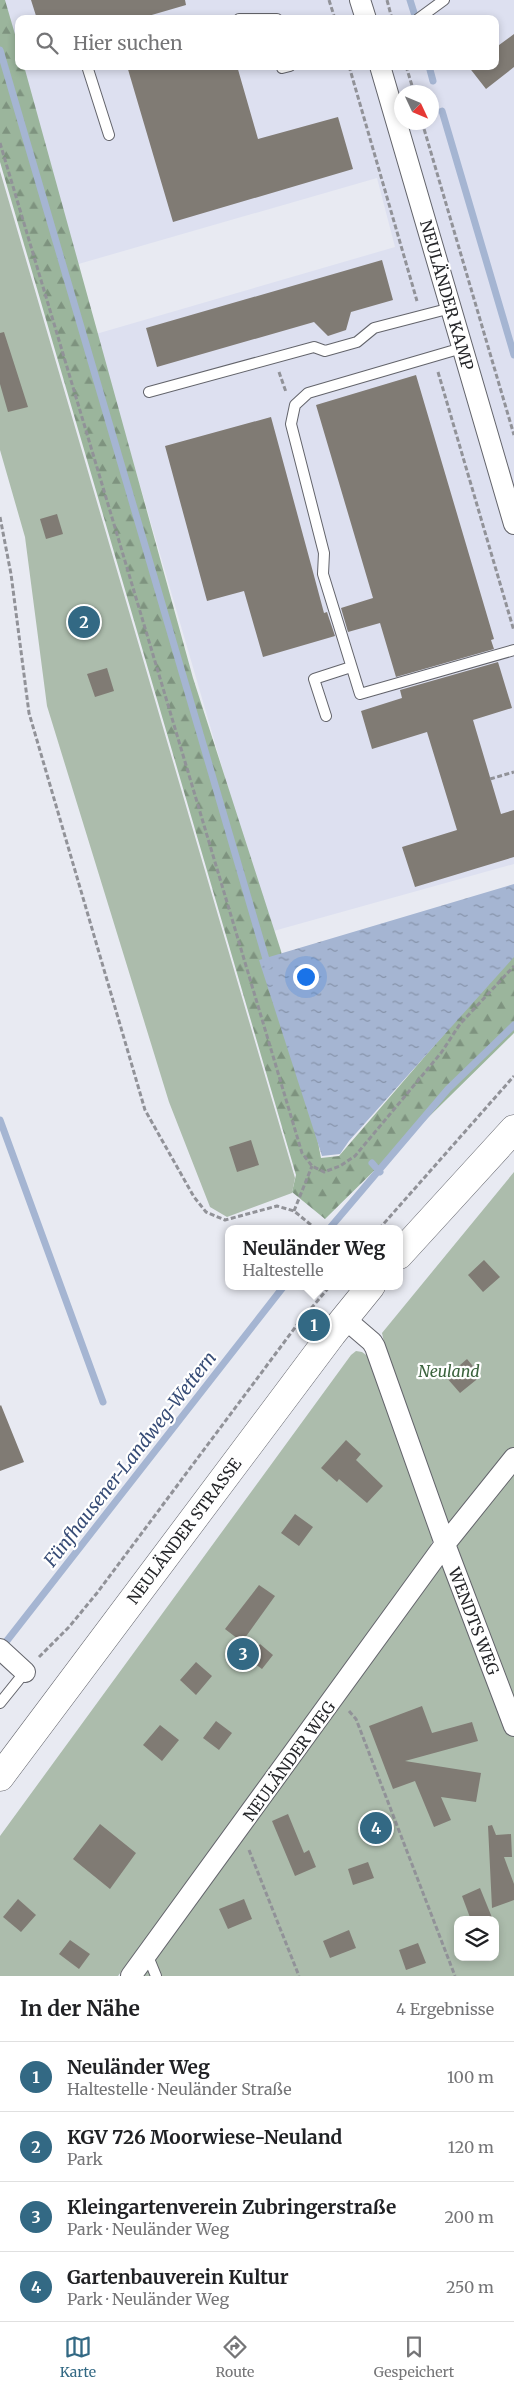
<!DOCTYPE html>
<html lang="de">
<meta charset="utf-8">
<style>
:root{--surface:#fff;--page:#f6f6f6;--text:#202124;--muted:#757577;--line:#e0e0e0;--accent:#336984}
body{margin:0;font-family:Merriweather,serif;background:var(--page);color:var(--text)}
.controls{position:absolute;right:15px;bottom:15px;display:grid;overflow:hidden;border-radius:10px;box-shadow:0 2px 8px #0003}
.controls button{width:45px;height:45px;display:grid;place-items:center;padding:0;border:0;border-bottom:1px solid var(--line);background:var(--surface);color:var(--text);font:25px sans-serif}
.compass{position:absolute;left:394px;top:85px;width:45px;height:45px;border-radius:50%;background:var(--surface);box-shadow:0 2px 8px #0003;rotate:134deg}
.you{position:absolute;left:305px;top:976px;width:18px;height:18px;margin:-12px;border:4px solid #fff;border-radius:50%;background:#1a73e8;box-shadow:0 0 0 8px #1a73e833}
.badge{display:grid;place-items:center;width:32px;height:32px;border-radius:50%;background:var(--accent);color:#fff;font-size:16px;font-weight:700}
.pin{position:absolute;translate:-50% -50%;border:2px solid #fff;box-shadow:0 1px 5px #0006}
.popup{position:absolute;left:225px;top:1225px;width:178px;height:65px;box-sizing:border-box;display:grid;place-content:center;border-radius:10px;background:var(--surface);filter:drop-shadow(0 1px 4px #0005);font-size:16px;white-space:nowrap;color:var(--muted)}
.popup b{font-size:19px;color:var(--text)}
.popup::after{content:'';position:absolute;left:50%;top:100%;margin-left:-10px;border:10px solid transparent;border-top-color:var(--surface)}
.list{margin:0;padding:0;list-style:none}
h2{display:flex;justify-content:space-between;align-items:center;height:65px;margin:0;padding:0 20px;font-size:21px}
h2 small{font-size:16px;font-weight:400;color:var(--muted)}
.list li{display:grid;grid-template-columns:32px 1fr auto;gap:15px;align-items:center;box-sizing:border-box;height:70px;padding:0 20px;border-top:1px solid var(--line)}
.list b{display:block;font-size:19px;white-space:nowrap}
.list p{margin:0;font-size:16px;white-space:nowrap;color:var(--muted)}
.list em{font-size:16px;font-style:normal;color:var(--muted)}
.icon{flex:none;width:28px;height:28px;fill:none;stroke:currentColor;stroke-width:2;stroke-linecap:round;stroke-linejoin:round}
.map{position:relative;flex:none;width:514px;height:1976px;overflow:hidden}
.search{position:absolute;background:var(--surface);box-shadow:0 2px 8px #0003;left:15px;right:15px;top:15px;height:55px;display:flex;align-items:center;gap:12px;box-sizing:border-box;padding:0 18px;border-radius:10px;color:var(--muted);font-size:19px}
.sheet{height:345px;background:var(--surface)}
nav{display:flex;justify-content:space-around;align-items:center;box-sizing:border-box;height:70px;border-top:1px solid var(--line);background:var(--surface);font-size:14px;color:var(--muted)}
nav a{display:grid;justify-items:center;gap:2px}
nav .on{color:var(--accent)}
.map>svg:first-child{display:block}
.built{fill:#dde0f0;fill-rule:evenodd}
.forest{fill:url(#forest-firs)}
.garden{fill:#acbcac;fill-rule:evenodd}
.water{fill:url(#water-ripples)}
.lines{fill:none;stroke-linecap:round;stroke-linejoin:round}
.stream{stroke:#a5b5d2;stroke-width:7}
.building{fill:#807b74}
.lane-casing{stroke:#63646b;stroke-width:12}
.street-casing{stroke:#63646b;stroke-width:22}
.secondary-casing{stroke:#63646b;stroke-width:29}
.path{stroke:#919298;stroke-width:3;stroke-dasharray:5 2.5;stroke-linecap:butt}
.lane{stroke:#fff;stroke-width:10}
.street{stroke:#fff;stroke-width:20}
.secondary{stroke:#fff;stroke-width:28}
.labels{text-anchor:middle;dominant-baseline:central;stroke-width:4.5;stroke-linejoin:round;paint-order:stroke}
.street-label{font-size:16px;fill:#252629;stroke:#fff}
.park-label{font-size:16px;font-style:italic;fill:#3b633d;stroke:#fff}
.water-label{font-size:18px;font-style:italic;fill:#374c76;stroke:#fff}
</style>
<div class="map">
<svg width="514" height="1976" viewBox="0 0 514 1976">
<defs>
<pattern id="forest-firs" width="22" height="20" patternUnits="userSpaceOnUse" patternTransform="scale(1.25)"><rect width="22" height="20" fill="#9bb59c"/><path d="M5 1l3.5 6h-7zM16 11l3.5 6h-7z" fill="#7e937f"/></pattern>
<pattern id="water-ripples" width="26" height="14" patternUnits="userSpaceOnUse" patternTransform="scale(1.25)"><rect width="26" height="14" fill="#a5b5d2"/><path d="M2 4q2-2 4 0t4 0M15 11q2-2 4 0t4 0" fill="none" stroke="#8693aa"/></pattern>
</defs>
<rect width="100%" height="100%" fill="#e8eaf2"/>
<path class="built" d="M1,0H514V864L270,932L96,334L395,247L377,178L75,265L17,68ZM19,19H495V66H19ZM402,92H432V122H402Z"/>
<path class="forest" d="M0,0H5L19,48V66H24L193,678L281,951L321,1158L339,1156L514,953V1033L325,1219L292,1192L296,1175L0,162Z"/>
<path class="garden" d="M0,171L295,1178L292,1193L227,1217L210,1207L169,1102L47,706L25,537L0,450Z
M514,1172V1976H130L442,1549L435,1532L430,1549L118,1976H0V1836L351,1355L356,1351L362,1352L373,1360L386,1352L382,1333ZM458,1920H495V1957H458Z"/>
<path class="water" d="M514,884V957L349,1141L340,1154L322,1156L259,960Z"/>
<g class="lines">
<path class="stream" d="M410,0L416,19
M0,50L268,966
M429,66L433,81
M442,111L514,355
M0,1120L103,1402
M372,1163L380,1172
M329,1229L448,1089L514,1025
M2,1647L284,1286"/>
</g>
<path class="building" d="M31,0H185L186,5L138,19H37Z
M514,34V67L486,89L468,66H495V48Z
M127,66H237L258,139L338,117L353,169L173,222Z
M382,260L393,300L351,312L346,330L328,336L314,322L157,367L146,328Z
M4,332L28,407L8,412L0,384V333Z
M416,375L494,639L491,640L494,649L396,677L380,623L348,632L341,608L373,598L316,405Z
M271,417L313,572L324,613L327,612L335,636L263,657L244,591L207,601L165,446Z
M57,514L63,534L46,539L40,519Z
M95,607L101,627L82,633L76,612Z
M498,662L512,708L473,720L501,814L514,810V857L415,887L402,847L457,830L427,732L372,749L361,711L402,698L400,690Z
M107,668L114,691L95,697L87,674Z
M251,1140L259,1165L237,1172L229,1147Z
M484,1260L500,1277L483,1292L468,1275Z
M467,1359L481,1376L460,1393L446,1377Z
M1,1405L24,1462L0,1471V1406Z
M346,1440L361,1454L356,1460L383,1486L367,1503L339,1479L337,1482L321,1468Z
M295,1514L313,1527L299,1546L281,1533Z
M259,1585L275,1596L242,1642L225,1629Z
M260,1644L273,1655L262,1669L248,1659Z
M196,1662L212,1676L196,1695L180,1680Z
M422,1706L432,1733L472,1722L478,1741L405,1761L481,1773L476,1802L441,1797L451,1820L434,1827L415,1781L393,1789L369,1726Z
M216,1721L232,1733L219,1750L203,1738Z
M160,1725L179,1740L162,1761L143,1745Z
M288,1814L304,1853L309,1850L316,1867L295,1876L272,1821Z
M100,1824L136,1853L110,1889L73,1859Z
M492,1825L496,1835L511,1834L512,1857H504L514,1884V1900L492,1908L488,1826Z
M368,1862L374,1878L353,1885L348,1869Z
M480,1888L493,1920H471L462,1896Z
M18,1899L36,1915L21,1932L3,1917Z
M244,1899L252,1919L228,1929L219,1909Z
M349,1930L356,1948L330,1958L323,1941Z
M70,1940L90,1954L79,1969L59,1954Z
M418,1943L426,1963L406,1970L399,1950Z"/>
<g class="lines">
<g class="lane-casing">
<path id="lane" d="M239,19H277
M418,19L444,0
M87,66L109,135
M282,68L290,66
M462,348L308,393L295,405L291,424L324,553L323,574L360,694L514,650
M149,392L314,347L325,351L357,342L374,328L451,308
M326,716L314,679L351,667
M0,1703L25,1672
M147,1954L156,1976"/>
</g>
<g class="street-casing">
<path id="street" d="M360,0L366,19
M380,66L514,524
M344,1318L372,1342L375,1347L445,1544L514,1726
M0,1649L25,1672
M131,1976L445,1544L514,1458"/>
</g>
<g class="secondary-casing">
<path id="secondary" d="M399,1255L514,1129
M0,1777L332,1334L371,1286"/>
</g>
<path class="path" d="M329,0L335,19
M387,0L392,19
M349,66L417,301
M406,66L414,92
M422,122L514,435
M0,143L302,1153L312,1166L324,1172L340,1166L355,1156L441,1053L460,1024L514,966
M279,372L286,392
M438,372L514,631
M0,517L11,574L29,713L145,1110L194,1197L206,1212L225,1220L277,1206L294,1211L316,1229
M490,779L514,772
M294,1211L312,1166
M379,1229L514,1076
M39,1657L69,1627L97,1593L297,1325L330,1286
M349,1711L356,1719L455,1976
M249,1850L299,1976"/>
<use href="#lane" class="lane"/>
<use href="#street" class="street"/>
<use href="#secondary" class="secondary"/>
</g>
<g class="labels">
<g class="street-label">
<text transform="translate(447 295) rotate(74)">NEULÄNDER KAMP</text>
<text transform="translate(184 1531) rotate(-53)">NEULÄNDER STRASSE</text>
<text transform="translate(474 1621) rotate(69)">WENDTS WEG</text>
<text transform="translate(289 1761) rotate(-54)">NEULÄNDER WEG</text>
</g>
<g class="park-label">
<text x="449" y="1371">Neuland</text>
</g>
<g class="water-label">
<text transform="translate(130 1459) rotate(-52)">Fünfhausener-Landweg-Wettern</text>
</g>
</g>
</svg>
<div class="controls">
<button><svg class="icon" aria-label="layers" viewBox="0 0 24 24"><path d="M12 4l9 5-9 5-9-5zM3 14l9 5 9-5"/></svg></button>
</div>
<svg class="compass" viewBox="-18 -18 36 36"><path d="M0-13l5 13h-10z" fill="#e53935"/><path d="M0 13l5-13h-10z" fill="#757577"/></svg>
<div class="you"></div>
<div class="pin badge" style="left:314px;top:1325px">1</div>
<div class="popup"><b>Neuländer Weg</b>Haltestelle</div>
<div class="pin badge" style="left:84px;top:622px">2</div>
<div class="pin badge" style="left:243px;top:1654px">3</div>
<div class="pin badge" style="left:376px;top:1828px">4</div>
<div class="search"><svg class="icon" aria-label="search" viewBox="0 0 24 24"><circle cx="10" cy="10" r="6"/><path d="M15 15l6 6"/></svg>Hier suchen</div>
</div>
<section class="sheet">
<h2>In der Nähe<small>4 Ergebnisse</small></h2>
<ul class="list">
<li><span class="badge">1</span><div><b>Neuländer Weg</b><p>Haltestelle · Neuländer Straße</p></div><em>100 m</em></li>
<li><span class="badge">2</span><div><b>KGV 726 Moorwiese-Neuland</b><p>Park</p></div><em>120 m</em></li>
<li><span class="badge">3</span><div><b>Kleingartenverein Zubringerstraße</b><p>Park · Neuländer Weg</p></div><em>200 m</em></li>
<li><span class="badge">4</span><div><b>Gartenbauverein Kultur</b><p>Park · Neuländer Weg</p></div><em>250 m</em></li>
</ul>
</section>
<nav>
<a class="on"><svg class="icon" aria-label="map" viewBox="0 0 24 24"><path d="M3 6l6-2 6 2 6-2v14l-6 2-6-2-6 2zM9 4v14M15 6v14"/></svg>Karte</a>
<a><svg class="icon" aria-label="directions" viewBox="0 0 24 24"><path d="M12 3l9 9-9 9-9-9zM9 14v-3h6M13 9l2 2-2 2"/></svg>Route</a>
<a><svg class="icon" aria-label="saved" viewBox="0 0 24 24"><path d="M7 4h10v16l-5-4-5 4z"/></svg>Gespeichert</a>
</nav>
